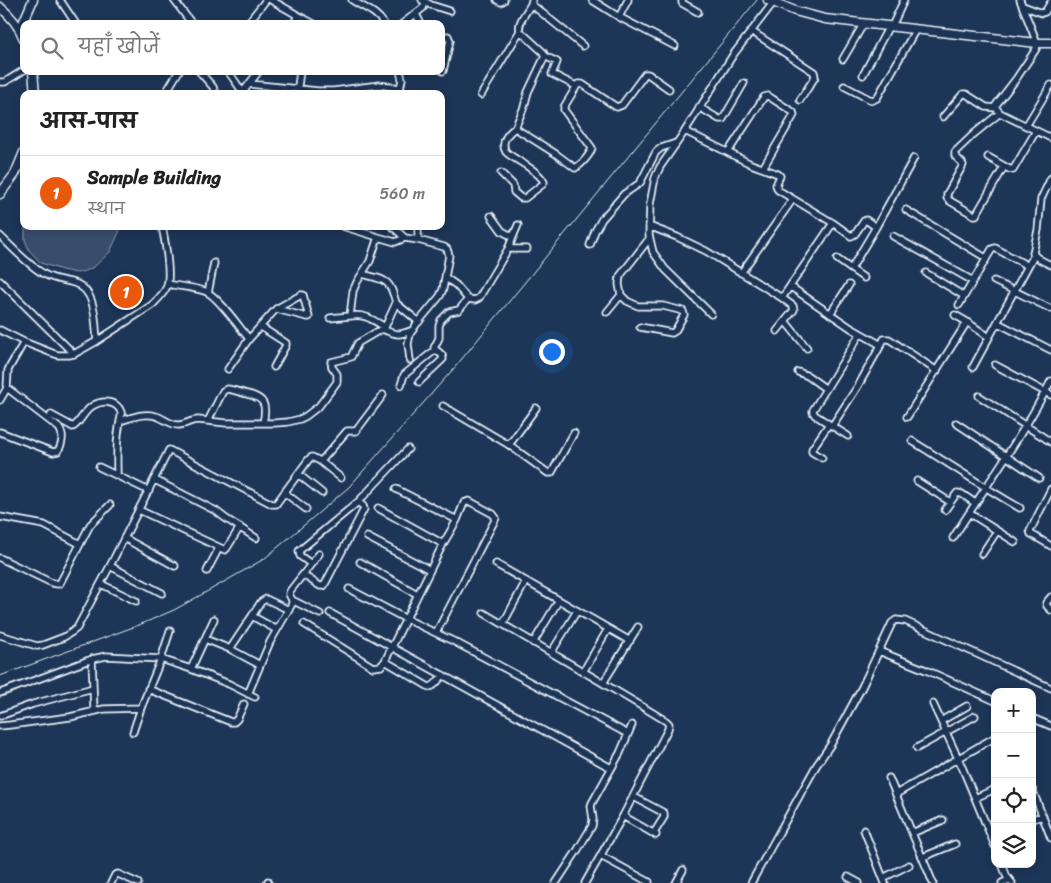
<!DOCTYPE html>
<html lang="hi">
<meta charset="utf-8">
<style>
:root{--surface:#fff;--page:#f2f2f2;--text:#222;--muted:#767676;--line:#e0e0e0;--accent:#ea580c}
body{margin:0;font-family:Sriracha,"Playpen Sans Deva",sans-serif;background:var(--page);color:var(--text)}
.controls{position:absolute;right:15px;bottom:15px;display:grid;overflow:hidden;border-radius:10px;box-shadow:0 2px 8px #0003}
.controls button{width:45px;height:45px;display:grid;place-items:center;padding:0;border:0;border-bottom:1px solid var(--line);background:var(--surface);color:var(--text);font:25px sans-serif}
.you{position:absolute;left:551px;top:351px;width:18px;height:18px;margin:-12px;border:4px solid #fff;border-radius:50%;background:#1a73e8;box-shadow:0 0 0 8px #1a73e833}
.badge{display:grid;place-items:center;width:32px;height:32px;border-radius:50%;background:var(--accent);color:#fff;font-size:16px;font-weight:700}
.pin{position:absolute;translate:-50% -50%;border:2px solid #fff;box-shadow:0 1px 5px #0006}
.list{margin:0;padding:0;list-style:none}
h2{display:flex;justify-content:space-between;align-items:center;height:65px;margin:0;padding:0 20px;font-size:21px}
h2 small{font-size:16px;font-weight:400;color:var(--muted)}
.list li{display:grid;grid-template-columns:32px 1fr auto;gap:15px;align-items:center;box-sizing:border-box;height:75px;padding:0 20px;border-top:1px solid var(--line)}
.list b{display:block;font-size:19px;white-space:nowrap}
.list p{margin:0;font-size:16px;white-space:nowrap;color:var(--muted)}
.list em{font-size:16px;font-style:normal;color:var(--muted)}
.icon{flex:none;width:28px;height:28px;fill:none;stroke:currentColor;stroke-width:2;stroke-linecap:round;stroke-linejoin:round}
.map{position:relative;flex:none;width:1051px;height:883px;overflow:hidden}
.search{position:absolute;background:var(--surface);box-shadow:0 2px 8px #0003;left:20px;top:20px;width:425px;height:55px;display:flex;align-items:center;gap:12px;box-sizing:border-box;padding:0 18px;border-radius:10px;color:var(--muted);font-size:19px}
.panel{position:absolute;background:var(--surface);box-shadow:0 2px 8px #0003;left:20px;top:90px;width:425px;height:140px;border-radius:10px}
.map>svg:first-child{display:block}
.green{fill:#374d6c;stroke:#909fb2}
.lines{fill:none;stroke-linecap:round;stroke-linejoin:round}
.street-casing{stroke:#e8f1f8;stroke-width:9}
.secondary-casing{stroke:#e8f1f8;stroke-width:11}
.street{stroke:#1d3557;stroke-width:5.5}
.secondary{stroke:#1d3557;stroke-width:8}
.rail{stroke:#e8f1f8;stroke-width:1}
</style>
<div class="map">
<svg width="1051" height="883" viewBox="0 0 1051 883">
<rect width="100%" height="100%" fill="#1d3557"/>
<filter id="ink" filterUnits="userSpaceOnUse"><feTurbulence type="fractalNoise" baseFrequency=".02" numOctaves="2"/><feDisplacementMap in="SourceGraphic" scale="10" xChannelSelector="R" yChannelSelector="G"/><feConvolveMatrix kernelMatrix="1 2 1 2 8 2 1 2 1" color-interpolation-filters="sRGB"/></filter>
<g filter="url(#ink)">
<path class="green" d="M25,226H122L110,252L95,266L86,271L77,273L62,270L41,263L29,250L25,240Z"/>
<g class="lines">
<g class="street-casing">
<path id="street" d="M60,0L76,24
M174,0L192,24
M271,0L299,16
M352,0C364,8 377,12 384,24
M422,0L431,5L450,11
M497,0L501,2L504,0
M592,0L619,17L628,0
M682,0V3L698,12
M1020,0L1037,43L1036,49L1016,79L996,105V108L1000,113L1051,138
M531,4L583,46
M1023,6L1042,13L1045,12L1051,2
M416,14L421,24
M619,17L675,46
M247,24L266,0
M293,24L299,16L314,24
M402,24L423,8L425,3
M892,26L904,0
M520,31L543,52L545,56L528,92L524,107L515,128L556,154L575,168C581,165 590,155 592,148L564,110V107L578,84H582L615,106L617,107L622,105L645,74H648L669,89
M751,31L814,72L815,77L800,100
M441,37L448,36L450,41L443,71
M545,56L557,62L552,74L576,86
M843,59L864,23
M199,71L213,87L214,90L212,94
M228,71L244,94
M863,75L889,26
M0,82H5L24,70
M249,84L318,91H334L379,85L400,88
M844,86L869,99L873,100L877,98L916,29
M243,92L259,71
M165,94L179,71
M297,94L300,71
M399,94L402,79L400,71
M481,95L520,31C517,22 527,12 531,4L532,0
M699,107L719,119H723L744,83
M1000,113L975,133L955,152V156L962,163L963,165L947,194V198L950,201L974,215H976L1004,167
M943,117L963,94H966L986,107L996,108
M1026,126L1051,85
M728,152L764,97L768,96L793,112L794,115L763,168
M988,157L1009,169L1013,170L1036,131
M501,173L513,185L514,192L521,198H525L543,184L544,182C540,173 525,165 516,159C513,157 509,155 506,152C500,142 508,133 515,128
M1051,178L1041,199L1038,230L1033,253C1036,259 1045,262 1051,265
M906,210L986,258
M491,216L502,231L513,237
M833,223L851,236L855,234L864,221L866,220L876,227L914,158
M342,226L378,237
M392,226L405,238
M649,226L677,237L706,251L782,298L833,223L778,190L776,185L780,176L778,174L751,164L685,131
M0,236C14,249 28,265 44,274C54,280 64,280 74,283C97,290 95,322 97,341
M893,236L973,281
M590,245L595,231L602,219L624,194L640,183L656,152L661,148L676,143
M508,249L518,225
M837,259L851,269L876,227
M851,269L864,278
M741,273L793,199
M926,273L964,296
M362,274C386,280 390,279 396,303
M0,281L74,354
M994,281L1051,309
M168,284C180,287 195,287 207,292C219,298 240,328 249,339L276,309L301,295H303L309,317H307L276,309
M791,287L851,328L881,345L858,386L832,426L815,415L813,412V410L860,334
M208,293L214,263
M468,299L475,300L479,298L508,249H527
M959,305L992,249L995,248L1028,266
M607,312L621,295
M711,314L665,269L653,252L649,235L650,204L655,178L660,167L685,131L733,55L773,3
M830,314L849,285
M955,315L967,322
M330,318L350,316
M785,321L807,348
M998,323L1051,350
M261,327L286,343V345L274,367
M385,327C371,319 366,314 350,316L353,291L357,282L370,261L378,237L395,242L405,238L418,240
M640,327L672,333L675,331L684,315L683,311L663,306H638L627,301L621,295L619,284L620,276L649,239
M382,329C397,335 398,336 413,330
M0,330L24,342L52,353L58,355H69L74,354L97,341L152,305C158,299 164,294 167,286C171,273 165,241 162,226
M777,331L794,310L793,306L782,298
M881,345L884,339H889L937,371
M410,360L408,344L410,334L416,325L440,296L443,289L449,255L447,249L444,247L418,240V226
M995,365L1051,395
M973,367L1034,255
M228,369L249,339
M798,372L808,376L826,389
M419,382L443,359L442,355L434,348L439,338V326L441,320L449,312L459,310L468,299L456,285L446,278
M401,385L404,375L435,350
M979,396L1051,442
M0,400L7,388L8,370L24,342
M443,406L509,445L548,473H551L552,472L574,433
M51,415L73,427C81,422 84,410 94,405C103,400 117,401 121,412C122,417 119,423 119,428C116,443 117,460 117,475
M907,417L967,322L989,337
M120,421C131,418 144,412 156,416C163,418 171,425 178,425C185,425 191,420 198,420L226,423H275L288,422L300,419L306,416L319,406L337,382V374L332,367L331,362L351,357L358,343L385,327L396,303L419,322
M208,421L223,391L227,389C234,390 240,392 247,394C265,398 267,405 263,423
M956,423L1039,478
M832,426L848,436
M0,432L53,452L58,451C62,444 64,435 59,428L7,388
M912,441C948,463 983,487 1020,508
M509,445L536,408
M822,458L812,452V449L829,424
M320,461L341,478
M99,467L149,491
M298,474L322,493
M155,480L216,511L225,518L256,538
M917,481L950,502
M396,489L457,520
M1051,489L1030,531L1031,534L1051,546
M285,493L306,509
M378,508L443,544
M139,510L225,550L227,548L240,527
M945,510L957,493L962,494L975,503
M969,513L1015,542
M0,517L44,525L80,544
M367,537L430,570
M124,538L175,566
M953,538C986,486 1022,436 1051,381
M982,554L997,531
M0,558L52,583L58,584L60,583L90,525L110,505
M360,562L417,594
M311,564L300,556L299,551L358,502
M496,564L630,641
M110,566L162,593
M207,571L219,548
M303,575L320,586H324L364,509L363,506L359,503V501L408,449
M101,584L136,601
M349,589L406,619L453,641L628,734
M1051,597L1046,603L1047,606L1051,610
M292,600L320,614
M330,613L611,768
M484,613C544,649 606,684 666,721L669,724L668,729L623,816L585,883
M252,616L261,602L266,599L289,610
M304,624L373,667L381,666L385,661L429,687C435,687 439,679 443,675
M503,624L526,581
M0,635L37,646L43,645L64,637L72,632L77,628L110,566L169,450L272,504H276L309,459L312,457L320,461L322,460L347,431H356L383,395
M205,639L230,649L252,616L277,630
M533,643L559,600
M230,649L260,665
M879,651L926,670L995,701
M551,653L577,611
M385,661L443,544L457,520L464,503L469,501L493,514L496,518L436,633
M191,669L214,619
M583,672L608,629
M603,683L638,627
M148,689L231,722H234L237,719L244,704
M0,693L92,659
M248,694L270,642L292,604V600L289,594L290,591L319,554
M933,704L962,767L995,846
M94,711L92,659L106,656L161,659L191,669L229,684L255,697
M0,716L33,704L93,688
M1032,718L1051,726
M941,721L967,706
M0,726L10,725L70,717L104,709L141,708L161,659L170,631
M133,732L141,708
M917,748L975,716
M889,778L933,883
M1032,789L1051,838
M896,794L992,739
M634,797L664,813V817L654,833
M975,798L995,789
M623,816L656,835
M1032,819L1043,816
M864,830L885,883
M912,833L943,820
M601,856L649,882
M923,857L955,844
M1002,864L1007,877L1012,883
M848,877L859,883
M883,878L909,865
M111,883L115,875L118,874L138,883
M267,883L268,881
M556,883L577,851L592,826L593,819L591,806L592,803L620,753L632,725
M676,883L683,870
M751,883L816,766L831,744L862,687L892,623L896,620L905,621L1051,688
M1002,883L1009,880"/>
</g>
<g class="secondary-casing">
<path id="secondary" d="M768,0L795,11L825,19L1037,43H1051
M0,7C11,16 19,26 24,39
M20,30L33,0
M33,71L35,94
M0,194L15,174L24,152"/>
</g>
<use href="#street" class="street"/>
<use href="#secondary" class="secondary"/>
<path class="rail" d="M0,676L139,625L174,610L217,586L264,559L349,487L456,366L757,0"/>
</g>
</g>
</svg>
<div class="controls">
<button>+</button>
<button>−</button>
<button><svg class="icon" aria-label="locate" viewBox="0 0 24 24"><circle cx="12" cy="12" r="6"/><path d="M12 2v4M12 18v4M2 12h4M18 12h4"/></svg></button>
<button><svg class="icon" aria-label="layers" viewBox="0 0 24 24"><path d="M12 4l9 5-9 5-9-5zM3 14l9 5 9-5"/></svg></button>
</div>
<div class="you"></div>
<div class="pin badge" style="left:126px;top:292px">1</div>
<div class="search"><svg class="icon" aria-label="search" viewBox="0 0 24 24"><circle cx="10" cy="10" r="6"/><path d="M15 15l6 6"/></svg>यहाँ खोजें</div>
<section class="panel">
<h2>आस-पास<small></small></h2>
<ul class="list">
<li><span class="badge">1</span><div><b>Sample Building</b><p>स्थान</p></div><em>560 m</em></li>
</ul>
</section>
</div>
